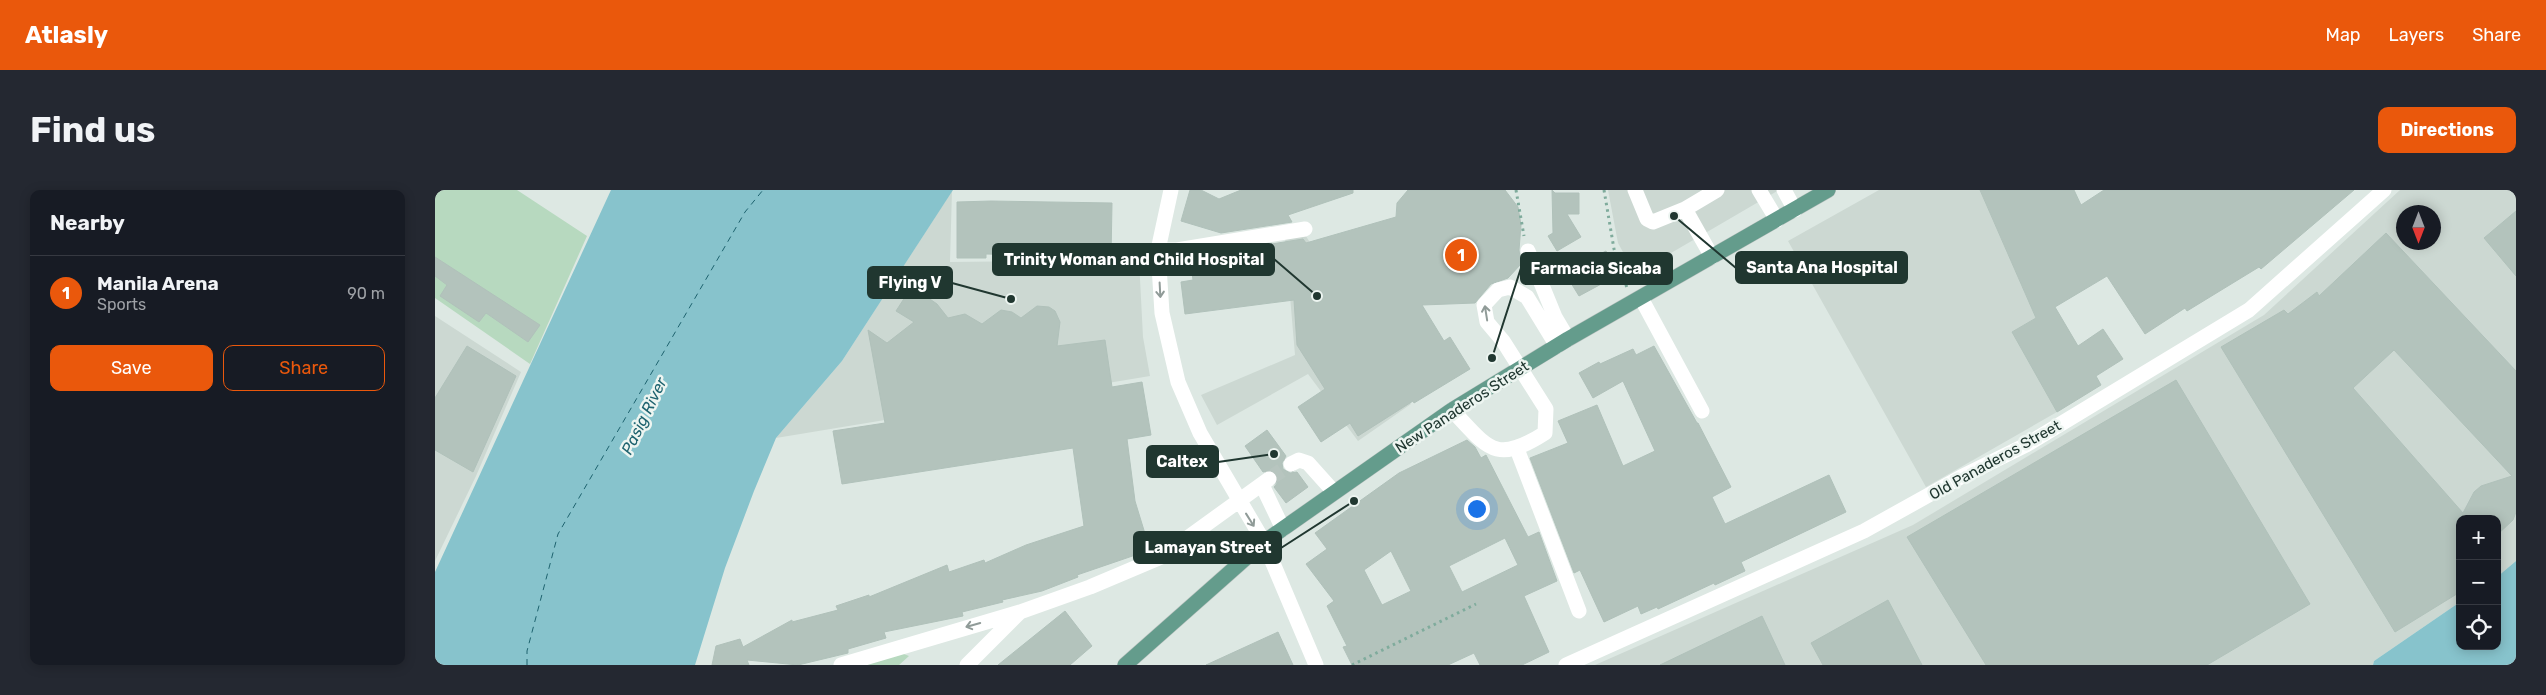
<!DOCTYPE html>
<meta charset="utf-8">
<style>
:root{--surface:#171b24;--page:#242831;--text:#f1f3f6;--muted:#9ea1a6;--line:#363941;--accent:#ea580c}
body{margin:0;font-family:Rubik,sans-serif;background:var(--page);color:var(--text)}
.controls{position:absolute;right:15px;bottom:15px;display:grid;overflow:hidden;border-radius:10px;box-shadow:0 2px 12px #0003}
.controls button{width:45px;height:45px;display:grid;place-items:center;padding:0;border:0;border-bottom:1px solid var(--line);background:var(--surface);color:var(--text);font:25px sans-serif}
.compass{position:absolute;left:1961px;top:15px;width:45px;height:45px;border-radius:50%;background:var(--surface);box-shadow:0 2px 12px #0003;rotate:180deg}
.you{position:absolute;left:1041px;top:318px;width:18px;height:18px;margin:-12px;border:4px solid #fff;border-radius:50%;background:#1a73e8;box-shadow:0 0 0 8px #1a73e833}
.badge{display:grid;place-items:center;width:32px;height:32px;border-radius:50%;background:var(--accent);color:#fff;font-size:16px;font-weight:700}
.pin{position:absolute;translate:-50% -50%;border:2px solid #fff;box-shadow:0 1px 5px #0006}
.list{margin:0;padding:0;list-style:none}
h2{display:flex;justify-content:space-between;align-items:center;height:65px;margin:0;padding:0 20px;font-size:21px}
h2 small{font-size:16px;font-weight:400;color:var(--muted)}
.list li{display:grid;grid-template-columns:32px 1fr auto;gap:15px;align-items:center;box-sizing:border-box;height:75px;padding:0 20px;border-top:1px solid var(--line)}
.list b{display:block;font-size:19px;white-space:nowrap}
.list p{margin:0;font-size:16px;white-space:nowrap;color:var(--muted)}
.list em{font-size:16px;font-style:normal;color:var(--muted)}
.actions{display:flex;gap:10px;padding:15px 20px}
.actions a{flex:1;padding:11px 0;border:1px solid var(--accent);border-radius:10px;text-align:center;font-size:18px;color:var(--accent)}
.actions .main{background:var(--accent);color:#fff}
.icon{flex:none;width:28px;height:28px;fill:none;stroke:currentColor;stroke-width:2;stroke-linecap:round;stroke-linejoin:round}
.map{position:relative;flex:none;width:2081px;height:475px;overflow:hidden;border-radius:10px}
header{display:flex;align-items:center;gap:30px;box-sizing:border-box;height:70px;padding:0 25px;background:var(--accent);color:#fff}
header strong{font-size:24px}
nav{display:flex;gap:28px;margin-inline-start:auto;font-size:18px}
.intro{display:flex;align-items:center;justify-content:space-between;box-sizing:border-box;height:120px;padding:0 30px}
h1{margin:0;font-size:35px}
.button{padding:12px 22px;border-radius:10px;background:var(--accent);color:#fff;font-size:18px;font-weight:700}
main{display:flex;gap:30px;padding:0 30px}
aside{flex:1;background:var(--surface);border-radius:10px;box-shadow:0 2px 12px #0003}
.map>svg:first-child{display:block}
.built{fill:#ccd8d2;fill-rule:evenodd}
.green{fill:#b7d9bf}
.water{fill:#87c3cc}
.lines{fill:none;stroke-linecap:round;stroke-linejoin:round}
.ferry{stroke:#1e636f;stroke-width:1;stroke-dasharray:6 5;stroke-linecap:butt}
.building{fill:#b3c3bc;stroke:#b0c1ba;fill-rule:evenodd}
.minor-tunnel{stroke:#b7c5bf;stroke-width:15;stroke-dasharray:15 8;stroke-linecap:butt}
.major-casing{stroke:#bcc3c1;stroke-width:16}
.path{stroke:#7fab9c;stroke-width:3;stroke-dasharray:2.5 4;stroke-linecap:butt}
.minor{stroke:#fff;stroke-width:15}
.major{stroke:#649c8c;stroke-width:15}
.oneway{stroke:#909b98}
.labels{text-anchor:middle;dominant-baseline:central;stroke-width:5;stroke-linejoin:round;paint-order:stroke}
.street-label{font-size:15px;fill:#203730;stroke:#edf5f1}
.water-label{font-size:16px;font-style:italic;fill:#1e636f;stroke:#edf5f1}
.leader{fill:none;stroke:#203730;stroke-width:2}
.callout-dot{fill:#203730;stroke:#edf5f1;stroke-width:2}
.callout{fill:#203730;stroke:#203730;stroke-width:2}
.callout-label{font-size:16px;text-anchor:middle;font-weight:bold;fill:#fff}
</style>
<header>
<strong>Atlasly</strong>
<nav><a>Map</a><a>Layers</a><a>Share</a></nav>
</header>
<div class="intro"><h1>Find us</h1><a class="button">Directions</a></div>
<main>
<aside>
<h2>Nearby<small></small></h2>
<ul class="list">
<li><span class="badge">1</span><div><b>Manila Arena</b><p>Sports</p></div><em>90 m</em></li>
</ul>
<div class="actions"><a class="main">Save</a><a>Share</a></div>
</aside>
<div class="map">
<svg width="2081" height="475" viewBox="0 0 2081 475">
<rect width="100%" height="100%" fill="#dde8e3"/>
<path class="built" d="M1173,0H1344L1200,84L1183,53Z
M1444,0H1545L1601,128L1578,142L1622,222L1491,297L1353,51Z
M1965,0H2081V371L2062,387V329H2025V412L1939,471L1938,475H1160L1478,335L1829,125ZM1968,22H1998V52H1968Z
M517,1L515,72L704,70L708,147L715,186L341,248L407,171Z
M869,43L976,214L923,251L873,184L782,235L766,205L860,165L850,47Z
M0,126L86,182L41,286L0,371Z"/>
<path class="green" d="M0,0H82L152,46L95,174L0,108Z
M461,461L474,466L464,475H429Z"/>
<path class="water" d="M176,0H518L407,171L341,248L319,301L290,378L260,475H0V382Z
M2081,371V475H1938L1939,471L2025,412V456H2062V387Z"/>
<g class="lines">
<path class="ferry" d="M92,475V461L123,344L310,22L328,0"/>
</g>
<path class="building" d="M755,0H766L784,9L806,0H918V3L853,25L857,32L786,43L746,31Z
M973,0H1070L1083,17L1086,35L1084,60L1086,74L1073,88L1056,94L1040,113L987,115L1009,151L1015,147L1035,179L979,213L978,211L923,246L915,233L886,252L863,217L890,199L862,155L859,110L750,124L746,92L758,90L755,67L868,49L871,53L961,27L962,13Z
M1117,0L1120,3H1144V24H1132L1146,47L1122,61L1113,46L1118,43Z
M1545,0H1639L1646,15L1669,0H1919L1826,79L1824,77L1752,121L1750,118L1710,144L1672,86L1620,117L1643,156L1668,139L1688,169L1661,186L1666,195L1622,222L1577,142L1601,128Z
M556,11L677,13L676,67L551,64V68H522V12Z
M2081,21V86L2049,48Z
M1951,43L2081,181V322L2078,330L2062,345V329H2025V402L1960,442L1786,157L1849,120L1853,124L1882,102L1884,106ZM1959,160L2077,286L2046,296L2039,302L2028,323L1918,198Z
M1171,61L1185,87L1171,94L1170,92L1144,106L1136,93L1163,78L1157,68Z
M0,67L105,135L93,152L51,123L44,132L5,106L12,95L0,86Z
M481,90L493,98L489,105L502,114L513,128L530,124L547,134L566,120L577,122L586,128L602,116L614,117L620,121L625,132L622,156L670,150L677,197L707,192L716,245L692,249L700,311L715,360L642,385L643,387L607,401L567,410L568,412L527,422L528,426L449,442L451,448L413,459V463L363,475L312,470L314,475H277L281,456L305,449L308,457L357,430V432L403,420L401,416L434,405V407L512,375L514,382L549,370L550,373L591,355L649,336L638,258L407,294L398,241L450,233L433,140L452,153L479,132L461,121Z
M32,156L81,186L38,282L0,260V208Z
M1219,156L1262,233H1263L1296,297L1277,307L1290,334L1394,285L1411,322L1306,372L1310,381L1280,395L1279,393L1223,419L1222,417L1206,424L1203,416L1169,432L1145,380L1139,383L1095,268L1133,253L1123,231L1162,215L1188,276L1220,261L1188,191L1158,208L1144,183L1164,172L1165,174L1198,159L1201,165Z
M1741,190L1875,414L1772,475H1551L1472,347Z
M832,240L851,266L847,273L848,279L855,283L862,282L873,297L851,313L839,297L843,292L842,284L837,280L828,282L810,256Z
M1032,250L1040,257L1046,268L1051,265L1093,347L1104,342L1122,391L1089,406L1114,462L1087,475H1045L1039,463L1013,475H917L908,457L912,456L892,416L899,411L871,374L892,359L880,343L964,283ZM1070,348L1083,375L1027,402L1014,376ZM956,361L976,401L947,415L929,380Z
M1453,410L1487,475H1388L1376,453Z
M630,421L657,456L635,475H563Z
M1327,426L1350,475H1225Z
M843,442L858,475H771Z"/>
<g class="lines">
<path class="minor-tunnel" d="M834,289L856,274"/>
<g class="major-casing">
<path id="major" d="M690,475L829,352L1017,220L1133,149L1393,0"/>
</g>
<path class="path" d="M1081,0L1089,46
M1169,0L1179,59L1192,98
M917,475L1041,414"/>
<path class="minor" d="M736,0L723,60L727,123L743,192L765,243L829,352L881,475
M1200,0L1212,29L1218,32L1250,19
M1324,0L1342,30
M1349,0L1360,20
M723,60H742L870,39
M1093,61L1120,127L1133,149
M1277,67L1250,19L1282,0
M1206,108L1267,221
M1017,220C1053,258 1060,275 1110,243L1111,219L1068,151L1052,132L1049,115L1063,100L1075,97L1092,107L1122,156
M1082,259L1144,421
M856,274L864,270L873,273L899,302
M827,295L848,339
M406,475L585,422L655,397L726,367L834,289
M532,475L584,423
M1131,475L1429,341L1526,287L1591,255L1814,120L1949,0"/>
<use href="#major" class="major"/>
</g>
<defs><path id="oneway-shaft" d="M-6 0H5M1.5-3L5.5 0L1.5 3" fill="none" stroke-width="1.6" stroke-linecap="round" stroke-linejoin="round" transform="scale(1.25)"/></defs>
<g class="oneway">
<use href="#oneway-shaft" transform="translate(725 100) rotate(87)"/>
<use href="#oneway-shaft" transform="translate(1051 123) rotate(-99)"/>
<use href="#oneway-shaft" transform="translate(815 330) rotate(58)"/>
<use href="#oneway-shaft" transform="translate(538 435) rotate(164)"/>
</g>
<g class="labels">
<g class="street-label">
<text transform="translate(1027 217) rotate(-33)">New Panaderos Street</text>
<text transform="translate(1560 270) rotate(-29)">Old Panaderos Street</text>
</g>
<g class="water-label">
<text transform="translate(209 226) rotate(-64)">Pasig River</text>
</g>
</g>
<path class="leader" d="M882 106L839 69M1239 26L1301 78M1057 168L1086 78M576 109L517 93M839 264L783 272M919 311L846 358"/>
<g class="callout-dot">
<circle cx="882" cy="106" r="5"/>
<circle cx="1239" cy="26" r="5"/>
<circle cx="1057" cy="168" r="5"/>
<circle cx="576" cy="109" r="5"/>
<circle cx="839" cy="264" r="5"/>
<circle cx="919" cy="311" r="5"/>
</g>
<g class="callout">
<rect x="558" y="54" width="281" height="31" rx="5"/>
<rect x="1301" y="62" width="171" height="31" rx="5"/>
<rect x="1086" y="63" width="151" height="31" rx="5"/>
<rect x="433" y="77" width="84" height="31" rx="5"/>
<rect x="712" y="256" width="71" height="31" rx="5"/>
<rect x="699" y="342" width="147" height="31" rx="5"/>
</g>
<g class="callout-label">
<text x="699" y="75">Trinity Woman and Child Hospital</text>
<text x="1387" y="83">Santa Ana Hospital</text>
<text x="1161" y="84">Farmacia Sicaba</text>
<text x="475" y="98">Flying V</text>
<text x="747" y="277">Caltex</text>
<text x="773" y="363">Lamayan Street</text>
</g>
</svg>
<div class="controls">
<button>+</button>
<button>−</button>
<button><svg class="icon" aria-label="locate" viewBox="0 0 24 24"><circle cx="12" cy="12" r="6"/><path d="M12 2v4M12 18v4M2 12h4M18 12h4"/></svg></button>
</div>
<svg class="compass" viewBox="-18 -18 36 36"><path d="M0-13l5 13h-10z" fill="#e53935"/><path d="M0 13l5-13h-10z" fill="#9ea1a6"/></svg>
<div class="you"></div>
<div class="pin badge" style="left:1026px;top:65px">1</div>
</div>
</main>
